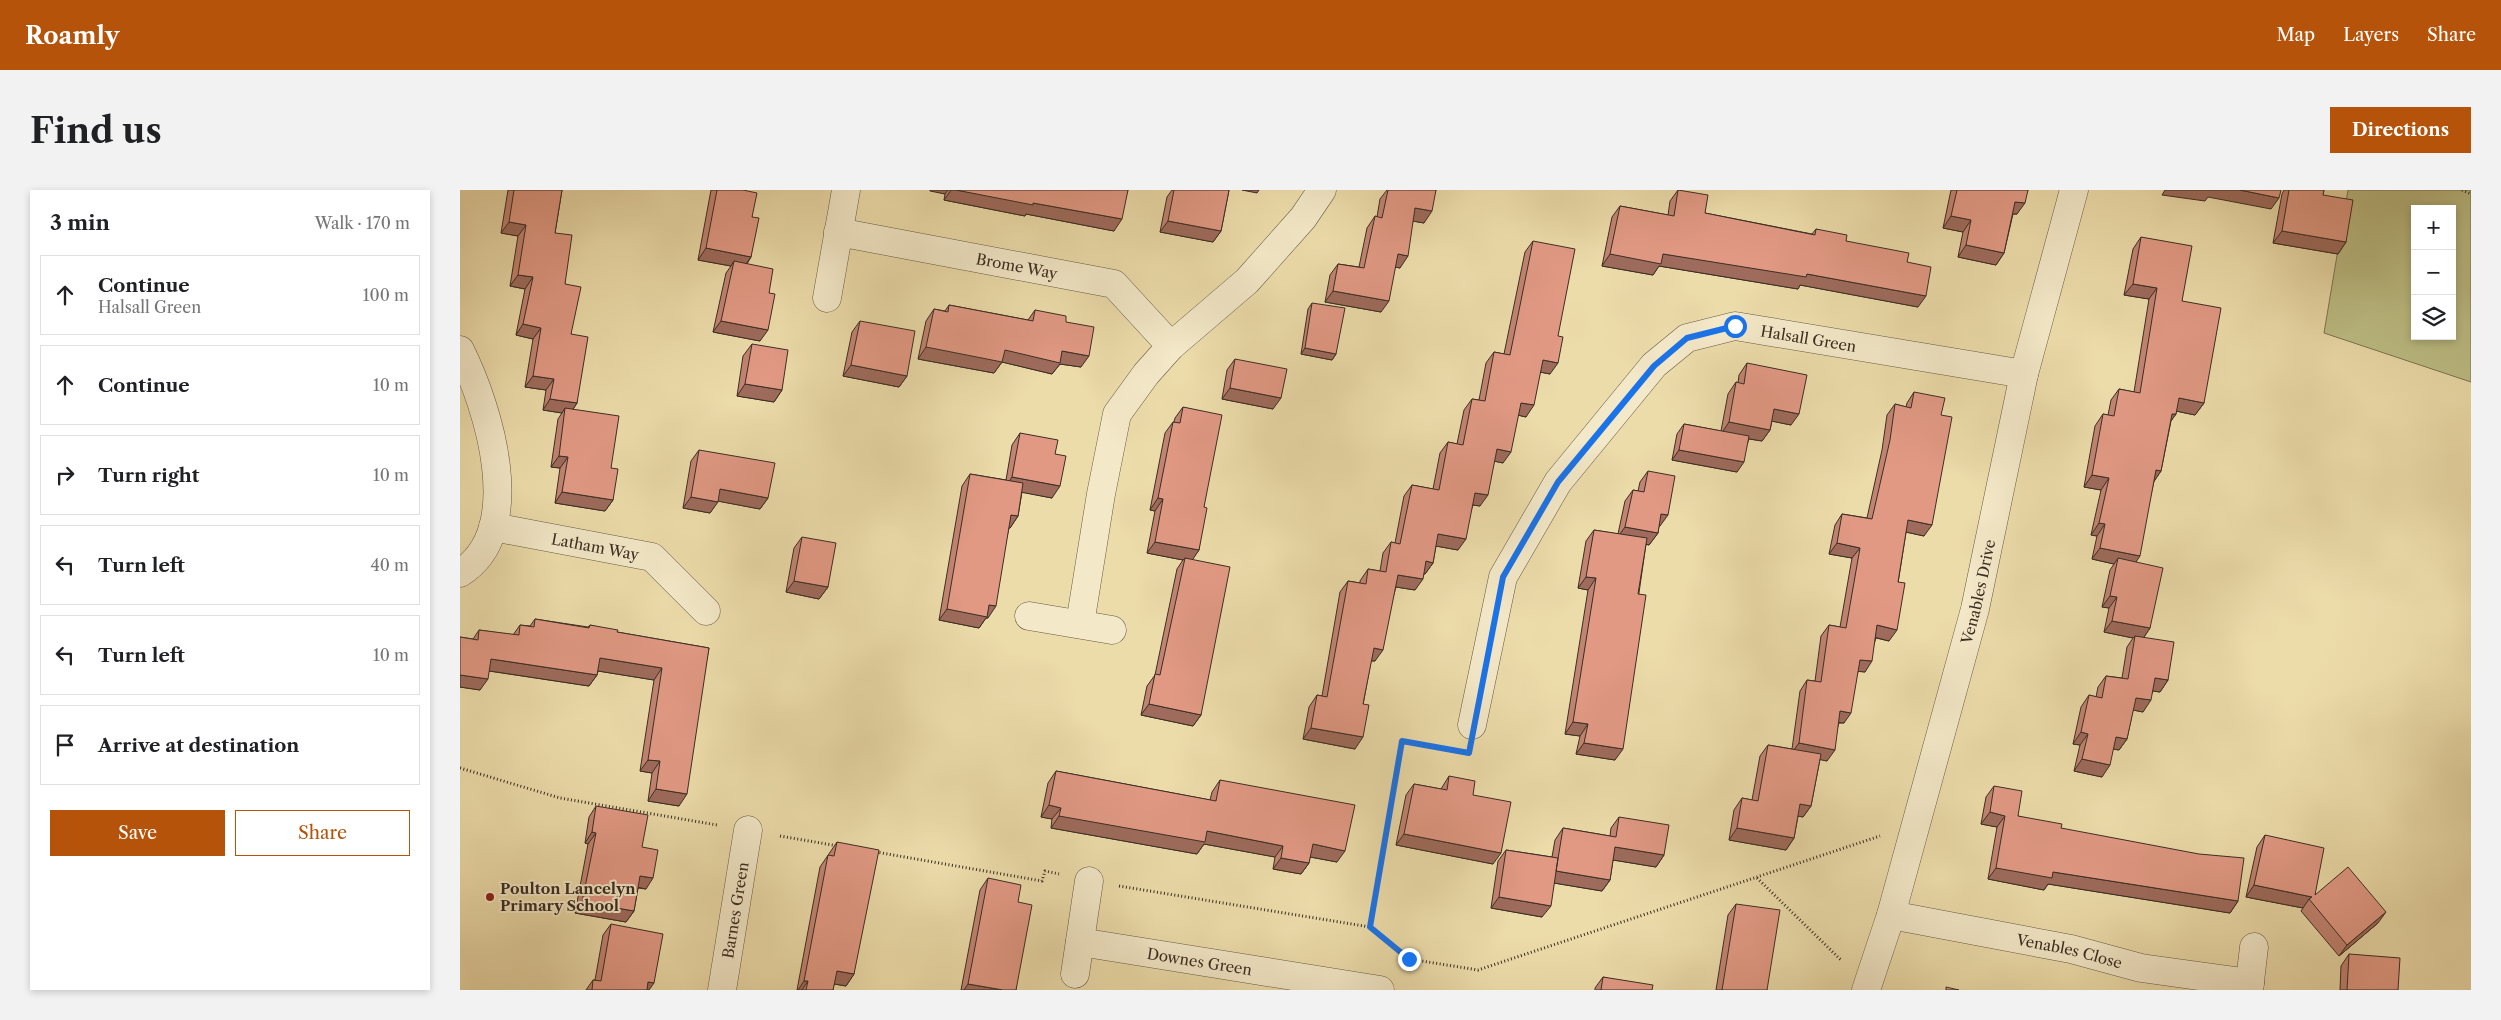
<!DOCTYPE html>
<meta charset="utf-8">
<style>
:root{--surface:#fff;--page:#f2f2f2;--text:#202124;--muted:#757577;--line:#e0e0e0;--accent:#b45309}
body{margin:0;font-family:"Libre Caslon Text",serif;background:var(--page);color:var(--text)}
.controls{position:absolute;right:15px;top:15px;display:grid;overflow:hidden;border-radius:0px;box-shadow:0 2px 8px #0003}
.controls button{width:45px;height:45px;display:grid;place-items:center;padding:0;border:0;border-bottom:1px solid var(--line);background:var(--surface);color:var(--text);font:25px sans-serif}
.stop{position:absolute;width:15px;height:15px;margin:-11px;border:4px solid #1a73e8;border-radius:50%;background:#fff}
.stop.end{background:#1a73e8;border-color:#fff;box-shadow:0 1px 5px #0008}
.list{margin:0;padding:0;list-style:none}
h2{display:flex;justify-content:space-between;align-items:center;height:65px;margin:0;padding:0 20px;font-size:21px}
h2 small{font-size:16px;font-weight:400;color:var(--muted)}
.list li{display:grid;grid-template-columns:32px 1fr auto;gap:15px;align-items:center;box-sizing:border-box;height:80px;margin:0 10px 10px;padding:0 10px;border:1px solid var(--line);border-radius:0px}
.list b{display:block;font-size:19px;white-space:nowrap}
.list p{margin:0;font-size:16px;white-space:nowrap;color:var(--muted)}
.list em{font-size:16px;font-style:normal;color:var(--muted)}
.actions{display:flex;gap:10px;padding:15px 20px}
.actions a{flex:1;padding:11px 0;border:1px solid var(--accent);border-radius:0px;text-align:center;font-size:18px;color:var(--accent)}
.actions .main{background:var(--accent);color:#fff}
.icon{flex:none;width:28px;height:28px;fill:none;stroke:currentColor;stroke-width:2;stroke-linecap:round;stroke-linejoin:round}
.map{position:relative;flex:none;width:2011px;height:800px;overflow:hidden;border-radius:0px}
header{display:flex;align-items:center;gap:30px;box-sizing:border-box;height:70px;padding:0 25px;background:var(--accent);color:#fff}
header strong{font-size:24px}
nav{display:flex;gap:28px;margin-inline-start:auto;font-size:18px}
.intro{display:flex;align-items:center;justify-content:space-between;box-sizing:border-box;height:120px;padding:0 30px}
h1{margin:0;font-size:35px}
.button{padding:12px 22px;border-radius:0px;background:var(--accent);color:#fff;font-size:18px;font-weight:700}
main{display:flex;gap:30px;padding:0 30px}
aside{flex:1;background:var(--surface);border-radius:0px;box-shadow:0 2px 8px #0003}
.map>svg:first-child{display:block}
.green{fill:#bdbf85;stroke:#7c7654;fill-rule:evenodd}
.lines{fill:none;stroke-linecap:round;stroke-linejoin:round}
.minor-casing{stroke:#675a46;stroke-width:29}
.path{stroke:#3b2e24;stroke-width:3;stroke-dasharray:1 2.5;stroke-linecap:butt}
.minor{stroke:#f3e8c8;stroke-width:28}
.wall{fill:#c28472;stroke:#3b2e24}
.shaded-wall{fill:#9e6b5c;stroke:#3b2e24}
.building{fill:#e19984;stroke:#3b2e24}
.route{stroke:#1a73e8;stroke-width:6}
.poi-dot{fill:#8f2418;stroke:#f3e8c8;stroke-width:2}
.labels{text-anchor:middle;dominant-baseline:central;stroke-width:4;stroke-linejoin:round;paint-order:stroke}
.street-label{font-size:15px;fill:#3b2e24;stroke:#f3e8c8}
.poi-label{font-size:15px;font-weight:bold;fill:#3b2e24;stroke:#f3e8c8;text-anchor:start}
</style>
<header>
<strong>Roamly</strong>
<nav><a>Map</a><a>Layers</a><a>Share</a></nav>
</header>
<div class="intro"><h1>Find us</h1><a class="button">Directions</a></div>
<main>
<aside>
<h2>3 min<small>Walk · 170 m</small></h2>
<ul class="list">
<li><svg class="icon" aria-label="ahead" viewBox="0 0 24 24"><path d="M12 20V5M6 11l6-6 6 6"/></svg><div><b>Continue</b><p>Halsall Green</p></div><em>100 m</em></li>
<li><svg class="icon" aria-label="ahead" viewBox="0 0 24 24"><path d="M12 20V5M6 11l6-6 6 6"/></svg><div><b>Continue</b></div><em>10 m</em></li>
<li><svg class="icon" aria-label="right" viewBox="0 0 24 24"><path d="M7 20v-9h11M14 6l5 5-5 5"/></svg><div><b>Turn right</b></div><em>10 m</em></li>
<li><svg class="icon" aria-label="left" viewBox="0 0 24 24"><path d="M17 20v-9H6M10 6l-5 5 5 5"/></svg><div><b>Turn left</b></div><em>40 m</em></li>
<li><svg class="icon" aria-label="left" viewBox="0 0 24 24"><path d="M17 20v-9H6M10 6l-5 5 5 5"/></svg><div><b>Turn left</b></div><em>10 m</em></li>
<li><svg class="icon" aria-label="arrive" viewBox="0 0 24 24"><path d="M6 21V4h12l-3 4 3 4H6"/></svg><div><b>Arrive at destination</b></div></li>
</ul>
<div class="actions"><a class="main">Save</a><a>Share</a></div>
</aside>
<div class="map">
<svg width="2011" height="800" viewBox="0 0 2011 800">
<rect width="100%" height="100%" fill="#ecdcaa"/>
<filter id="stains"><feTurbulence type="fractalNoise" baseFrequency=".004" numOctaves="4"/><feColorMatrix values="0 0 0 0 .2 0 0 0 0 .09 0 0 0 0 .02 0 0 0 .5 -.17"/></filter>
<radialGradient id="worn" r=".72"><stop offset=".6" stop-color="#630" stop-opacity="0"/><stop offset="1" stop-color="#630" stop-opacity=".3"/></radialGradient>
<path class="green" d="M1888,0H2011V192L1864,143ZM1955,19H1992V146H1955Z"/>
<g class="lines">
<g class="minor-casing">
<g id="minor">
<path id="s1" d="M378,42L654,94L711,156"/>
<path d="M367,108L386,0"/>
<path d="M0,160C28,216 68,341 0,383"/>
<path id="s2" d="M33,337L192,367L246,421"/>
<path d="M569,426L652,440"/>
<path d="M620,434L641,304L657,224L686,184L711,156L787,91L843,28L862,0"/>
<path id="s3" d="M1012,535L1043,387L1098,292L1194,175L1227,148L1275,136L1564,184"/>
<path id="s4" d="M1431,725L1611,759L1681,778L1790,793"/>
<path id="s5" d="M620,752L920,800"/>
<path d="M615,784L629,691"/>
<path id="s6" d="M262,800L288,640"/>
<path id="s7" d="M1406,800L1431,725L1515,419L1564,184L1614,0"/>
<path d="M1789,800L1794,757"/>
</g>
</g>
<path class="path" d="M2002,0L2011,4
M993,560L942,551L910,737L949,769L1018,780L1420,646
M0,578L100,608L257,635
M320,646L378,656
M416,662L582,691L585,681L599,684
M1297,688L1382,771
M659,696L910,737"/>
<use href="#minor" class="minor"/>
</g>
<path class="wall" d="M48,0H102L95,43L105,94L111,144L117,213L113,219L151,278L153,310L145,321L95,313L100,278L91,277L98,229L102,223L83,220L86,200L65,197L73,149L56,145L65,99L50,96L58,46L41,43Z
M251,0H283L292,27L291,67L287,74L309,103L300,151L253,142L266,83L271,76L238,70Z
M470,0H668L654,41L566,24L565,26L484,10L485,4Z
M712,0H769L761,41L753,52L700,42L707,7Z
M927,0H976L964,33L953,31L940,78L935,77L921,122L865,112L870,85L878,74L899,77L907,38L915,26L917,27L920,9Z
M1218,0L1245,23L1352,44L1356,39L1386,51L1447,72L1458,117L1340,95L1338,99L1199,76L1193,85L1142,76L1152,27L1160,16L1208,25L1210,11Z
M1491,0H1568L1557,24H1553L1544,63L1536,75L1498,67L1503,42L1483,38Z
M1824,0H1864L1863,5L1886,52L1878,64L1813,53L1822,4Z
M1681,47L1722,111L1744,213L1735,225L1716,221V224L1711,231L1701,281L1694,291L1676,372L1690,438L1684,447L1708,490L1700,502L1693,501L1683,522L1673,520L1667,549L1659,560L1653,559L1642,587L1614,581L1620,555L1613,554L1621,517L1629,505L1636,507L1638,497L1646,486L1662,488L1667,457L1673,448L1644,442L1649,418L1642,417L1650,380L1654,374L1632,369L1637,346L1631,345L1641,300L1624,297L1635,236L1643,224L1648,225L1651,210L1659,199L1674,202L1689,109L1664,105L1673,59Z
M1073,51L1090,184L1080,182L1066,227L1058,225L1043,273L1034,271L1020,316L1013,315L998,360L976,356L973,373L965,384H964L955,400L936,397L915,471H911L895,559L843,549L849,517L857,505L862,506L880,402L888,391L900,393V391L908,379L920,381L923,363L931,352L935,353L944,306L952,295L973,299L980,263L988,252L997,254L1004,220L1012,209L1019,210L1026,173L1034,162L1044,164L1065,62Z
M852,113L876,164L872,170L841,164L848,119Z
M489,115L568,130L575,120L606,132L621,177L600,174L592,184L542,172L534,183L458,169L466,131L474,119L485,121Z
M400,131L447,186L439,197L383,186L392,142Z
M292,154L322,200L314,212L277,206L283,166Z
M775,169L813,219L762,209L767,180Z
M1287,173L1331,235L1312,231L1310,240L1302,251L1289,249L1277,282L1212,270L1217,244L1224,234L1261,241L1268,204L1276,192L1278,193L1279,185Z
M1454,202L1481,225L1464,346L1446,342L1429,451L1416,448L1405,482L1398,481L1384,533H1379L1367,571L1360,569L1351,616L1343,627L1338,626L1334,648L1326,660L1269,650L1274,620L1282,608L1292,610L1300,566L1308,555L1332,559L1340,501L1347,490L1355,491L1361,446L1369,435L1380,437L1392,368L1369,364L1375,335L1382,324L1407,328L1422,260L1427,225L1435,214L1446,217L1447,213Z
M723,217L744,317L739,360L732,369L741,525L733,536L681,525L687,496L695,485L717,379L723,370L687,363L695,321L690,320L705,243L713,232H714L715,228Z
M560,243L595,264L592,308L562,302L558,326L550,338H549L528,428H526L519,438L479,430L502,296L510,284L546,290L552,255Z
M239,260L308,308L300,319L258,311L250,323L223,318L231,271Z
M1188,281L1200,336H1199L1198,343L1189,355L1186,354L1155,570L1116,564L1120,546L1105,544L1128,400L1118,398L1126,351L1134,340L1158,344L1165,311L1173,300L1178,301L1180,292Z
M342,347L368,397L359,409L326,402L334,358Z
M75,429L128,437L130,435L157,442L249,458L219,616L188,611L192,583L180,581L194,490L138,481L137,485L129,496L29,481L20,500L0,497V447L13,449L19,440L53,445L60,435L70,436Z
M596,581L750,610L752,602L760,590L877,672L850,667L849,673L841,684L813,679L815,667L744,654L737,664L591,638L592,629L581,627L588,593Z
M989,586L1013,605L1033,674L936,655L946,605L954,594L981,599Z
M1534,596L1558,626L1601,638L1778,711L1770,723L1588,694L1584,700L1528,689L1537,637L1521,634L1526,607Z
M136,616L182,657L186,699L178,698L174,721L166,732L115,723L128,654L125,653L129,627Z
M1159,627L1204,665L1196,677L1153,670L1150,690L1142,701L1094,693L1082,727L1031,718L1038,671L1046,660L1092,667L1095,650L1103,638L1150,646L1151,638Z
M1805,645L1855,705L1918,733L1879,766L1841,721L1843,718L1786,707L1797,657Z
M377,652L394,784L386,796L374,794L373,800H337L360,677Z
M528,688L558,712L556,800H501L520,700Z
M1276,714L1307,800H1256L1268,725Z
M151,734L189,800H126L133,790H135L143,745Z
M1889,764L1938,800H1880L1881,776Z
M1143,787L1192,800H1135V798Z"/>
<path class="shaded-wall" d="M470,0H488L485,4L470,1Z
M491,0H496L573,13L662,29L654,41L566,24L565,26L484,10Z
M782,0H799L797,3Z
M1705,0H1780L1819,8L1811,19L1748,7L1745,11L1702,5Z
M1555,12L1565,13L1557,24H1547Z
M955,18L972,21L964,33L947,30Z
M1491,26L1511,30L1503,42L1483,38Z
M708,31L761,41L753,52L700,42Z
M49,32L66,35L58,46L41,43Z
M1822,41L1886,52L1878,64L1813,53Z
M1506,55L1544,63L1536,75L1498,67Z
M246,58L291,67L283,78L274,71L271,76L238,70Z
M938,64L948,66L940,78L930,76Z
M1150,64H1203L1347,84L1466,106L1458,117L1340,95L1338,99L1199,76L1193,85L1142,76Z
M58,85L73,87L65,99L50,96Z
M1673,94L1697,98L1689,109L1664,105Z
M873,101L929,111L921,122L865,112Z
M261,131L308,140L300,151L253,142Z
M63,134L81,138L73,149L56,145Z
M466,157L602,161L629,166L621,177L600,174L592,184L542,172L534,183L458,169Z
M845,158L876,164L872,170L841,164Z
M1083,170L1098,173L1090,184L1075,181Z
M391,175L447,186L439,197L383,186Z
M73,186L94,189L86,200L65,197Z
M285,194L322,200L314,212L277,206Z
M770,198L821,208L813,219L762,209Z
M1719,208L1744,213L1735,225L1711,220Z
M90,209L117,213L110,224L105,218L102,223L83,220Z
M1061,213L1074,215L1066,227L1053,224Z
M1314,219L1339,224L1331,235L1306,230Z
M1712,224H1716L1707,236Z
M1269,232L1310,240L1302,251L1261,244Z
M1037,259L1051,262L1043,273L1029,270Z
M1219,260L1284,272L1277,282L1212,270Z
M99,266L108,267L100,278L91,277Z
M1696,280L1701,281L1693,293Z
M1632,285L1649,288L1641,300L1624,297Z
M552,287L600,296L592,308L544,299Z
M260,299L308,308L300,319L252,310Z
M102,302L153,310L145,321L95,313Z
M1015,303L1028,305L1020,316L1007,314Z
M231,307L258,312L250,323L223,318Z
M698,308L703,309L695,321L690,320Z
M1201,324L1208,325L1200,336L1193,335Z
M551,325L558,326L550,338L543,337Z
M1448,330L1472,335L1464,346L1441,341Z
M1639,333L1645,334L1637,346L1631,345Z
M1165,337L1198,343L1189,355L1157,348Z
M978,344L1006,349L998,360L970,355Z
M695,352L739,360L731,372L725,368L723,370L687,363Z
M1377,353L1400,358L1392,368L1369,364Z
M1640,358L1680,366L1672,378L1658,368L1654,374L1632,369Z
M966,371L973,373L965,384L958,383Z
M938,385L963,389L955,400L930,396Z
M1126,387L1136,388L1128,400L1118,398Z
M334,391L368,397L359,409L326,402Z
M1650,406L1657,407L1649,418L1642,417Z
M529,415L536,416L528,428H526L519,438L479,430L487,419Z
M1652,431L1690,438L1682,450L1675,446L1673,448L1644,442Z
M1417,435L1437,440L1429,451L1410,446Z
M914,458L923,460L915,471L906,470Z
M140,468L202,478L194,490L132,480Z
M31,469L137,485L129,496L23,480Z
M1400,470L1412,471L1405,482L1393,481Z
M0,485L28,489L20,500L0,497Z
M1695,488L1708,490L1700,502L1687,500Z
M1676,508L1691,510L1683,522L1668,519Z
M689,514L741,525L733,536L681,525Z
M1380,521L1391,523L1384,533L1373,532Z
M1113,532L1128,534L1120,546L1105,544Z
M851,538L903,547L895,559L843,549Z
M1621,542L1628,544L1620,555L1613,554Z
M1656,547L1667,549L1659,560L1648,558Z
M1124,553L1163,559L1155,570L1116,564Z
M1339,553L1375,560L1367,571L1331,564Z
M1622,569L1650,575L1642,587L1614,581Z
M188,570L200,571L192,583L180,581Z
M196,599L227,604L219,616L188,611Z
M1340,614L1351,616L1343,627L1332,625Z
M589,615L601,618L592,629L581,627Z
M1530,622L1545,626L1537,637L1521,634Z
M599,626L747,641L823,656L815,667L744,654L737,664L591,638Z
M1277,638L1334,648L1326,660L1269,650Z
M132,642L136,643L128,654L125,653Z
M944,644L1041,663L1033,674L936,655Z
M853,654L885,661L877,672L845,666Z
M1155,657L1204,665L1196,677L1147,669Z
M821,668L849,673L841,684L813,679Z
M1536,678L1593,682L1778,711L1770,723L1588,694L1584,700L1528,689Z
M1096,681L1150,690L1142,701L1088,692Z
M180,686L193,688L186,699L173,696Z
M1794,695L1852,707L1849,709L1843,718L1786,707Z
M1039,707L1091,716L1082,727L1031,718Z
M122,712L174,721L166,732L115,723Z
M1926,722L1918,733L1879,766L1887,755Z
M377,781L394,784L386,796L369,793Z
M344,791H348L342,800H338Z
M188,792L194,793L189,800H182Z
M508,794L543,800H504Z"/>
<path class="building" d="M54,0H102L95,43L112,45L105,94L121,97L111,144L128,147L117,213L90,209L94,189L73,186L81,138L63,134L73,87L58,85L66,35L49,32Z
M257,0H283L297,3L292,27L299,28L291,67L246,58Z
M496,0H668L662,29L573,13V15Z
M714,0H769L761,41L708,31Z
M928,0H976L972,21L955,18L948,66L938,64L929,111L873,101L878,74L904,78L915,26L922,28Z
M1218,0L1248,5L1245,23L1355,45L1356,39L1387,45L1386,51L1449,63L1447,72L1471,77L1466,106L1347,84L1346,87L1203,64L1201,74L1150,64L1160,16L1214,26Z
M1497,0H1568L1565,13L1555,12L1544,63L1506,55L1511,30L1491,26Z
M1780,0H1821L1819,8Z
M1829,0H1864L1863,5L1893,10L1886,52L1822,41Z
M1681,47L1732,56L1722,111L1761,118L1744,213L1719,208L1716,224H1712L1701,281L1696,280L1680,366L1640,358L1645,334L1639,333L1649,288L1632,285L1643,224L1654,226L1659,199L1680,203L1697,98L1673,94Z
M1073,51L1115,59L1098,146L1103,147L1098,173L1083,170L1074,215L1061,213L1051,262L1037,259L1028,305L1015,303L1006,349L978,344L973,373L966,371L963,389L938,385L923,460L914,458L903,514L909,515L903,547L851,538L857,505L867,507L888,391L906,394L908,379L926,382L931,352L940,354L952,295L979,300L988,252L1003,255L1012,209L1025,211L1034,162L1050,165Z
M274,71L313,79L309,103L315,104L308,140L261,131Z
M852,113L885,118L876,164L845,158Z
M489,115L573,131L575,120L606,126V132L634,137L629,166L602,161L600,173L545,160L542,172L466,157L474,119L488,122Z
M400,131L455,141L447,186L391,175Z
M292,154L328,160L322,200L285,194Z
M775,169L827,179L821,208L770,198Z
M1287,173L1347,185L1339,224L1314,219L1310,240L1269,232L1276,192L1284,194Z
M1454,202L1485,208L1481,225L1492,227L1472,335L1448,330L1438,392L1445,393L1437,440L1417,435L1412,471L1400,470L1391,523L1380,521L1375,560L1339,553L1347,490L1361,492L1369,435L1386,438L1400,358L1377,353L1382,324L1412,329L1430,250L1435,214L1451,218Z
M723,217L762,225L744,317L747,318L739,360L695,352L703,309L698,308L713,232L720,233Z
M105,218L159,226L151,278L158,279L153,310L102,302L108,267L99,266Z
M1224,234L1289,246L1284,272L1219,260Z
M560,243L598,250L595,264L606,266L600,296L552,287Z
M239,260L315,273L308,308L260,299L258,312L231,307Z
M1188,281L1215,286L1208,325L1201,324L1198,343L1165,337L1173,300L1184,302Z
M510,284L563,293L558,326L551,325L536,416L529,415L527,427L487,419Z
M1134,340L1187,348L1178,404L1186,405L1163,559L1124,553L1128,534L1113,532L1136,388L1126,387Z
M342,347L376,353L368,397L334,391Z
M725,368L770,377L741,525L689,514L695,484L700,485Z
M1658,368L1703,378L1690,438L1652,431L1657,407L1650,406Z
M75,429L129,438L130,435L158,440L157,442L249,458L227,604L196,599L200,571L188,570L202,478L140,468L137,485L31,469L28,489L0,485V447L18,450L19,440L59,445L60,435L74,437Z
M1675,446L1714,452L1708,490L1695,488L1691,510L1676,508L1667,549L1656,547L1650,575L1622,569L1628,544L1621,542L1629,505L1642,508L1646,486L1668,489Z
M1308,555L1361,564L1351,616L1340,614L1334,648L1277,638L1282,608L1298,611Z
M596,581L756,611L760,590L895,615L885,661L853,654L849,673L821,668L823,656L747,641L745,652L599,626L601,618L589,615Z
M989,586L1015,591L1013,605L1051,612L1041,663L944,644L954,594L987,600Z
M1534,596L1562,601L1558,626L1602,634L1601,638L1739,664L1784,668L1778,711L1593,682L1592,688L1536,678L1545,626L1530,622Z
M136,616L188,625L182,657L198,660L193,688L180,686L174,721L122,712L136,643L132,642Z
M1159,627L1209,635L1204,665L1155,657L1150,690L1096,681L1103,638L1156,647Z
M1805,645L1864,658L1855,705L1888,677L1926,722L1887,755L1849,709L1852,707L1794,695Z
M377,652L419,660L394,784L377,781L373,800H346L348,791H344L368,665L374,666Z
M1046,660L1098,668L1091,716L1039,707Z
M528,688L561,695L558,712L572,715L556,800H543L508,794Z
M1276,714L1320,720L1307,800H1262Z
M151,734L203,744L194,793L188,792L187,800H132L133,790L141,791Z
M1889,764L1940,768L1938,800H1887Z
M1143,787L1193,795L1192,800H1141Z
M1486,797L1499,800H1486Z"/>
<g class="lines">
<path class="route" d="M949,769L910,737L942,551L1009,563L1043,387L1098,292L1194,176L1227,148L1275,136"/>
</g>
<circle class="poi-dot" cx="30" cy="707" r="5"/>
<g class="labels">
<g class="street-label">
<text stroke="none"><textPath href="#s1" startOffset="182">Brome Way</textPath></text>
<text stroke="none"><textPath href="#s3" startOffset="579">Halsall Green</textPath></text>
<text stroke="none"><textPath href="#s2" startOffset="104">Latham Way</textPath></text>
<text stroke="none"><textPath href="#s7" startOffset="414">Venables Drive</textPath></text>
<text stroke="none"><textPath href="#s6" startOffset="81">Barnes Green</textPath></text>
<text stroke="none"><textPath href="#s4" startOffset="182">Venables Close</textPath></text>
<text stroke="none"><textPath href="#s5" startOffset="121">Downes Green</textPath></text>
</g>
<g class="poi-label">
<text x="40" y="698">Poulton Lancelyn<tspan x="40" dy="17">Primary School</tspan></text>
</g>
</g>
<rect width="100%" height="100%" filter="url(#stains)"/>
<rect width="100%" height="100%" fill="url(#worn)"/>
</svg>
<div class="controls">
<button>+</button>
<button>−</button>
<button><svg class="icon" aria-label="layers" viewBox="0 0 24 24"><path d="M12 4l9 5-9 5-9-5zM3 14l9 5 9-5"/></svg></button>
</div>
<div class="stop" style="left:1275px;top:136px"></div>
<div class="stop end" style="left:949px;top:769px"></div>
</div>
</main>
